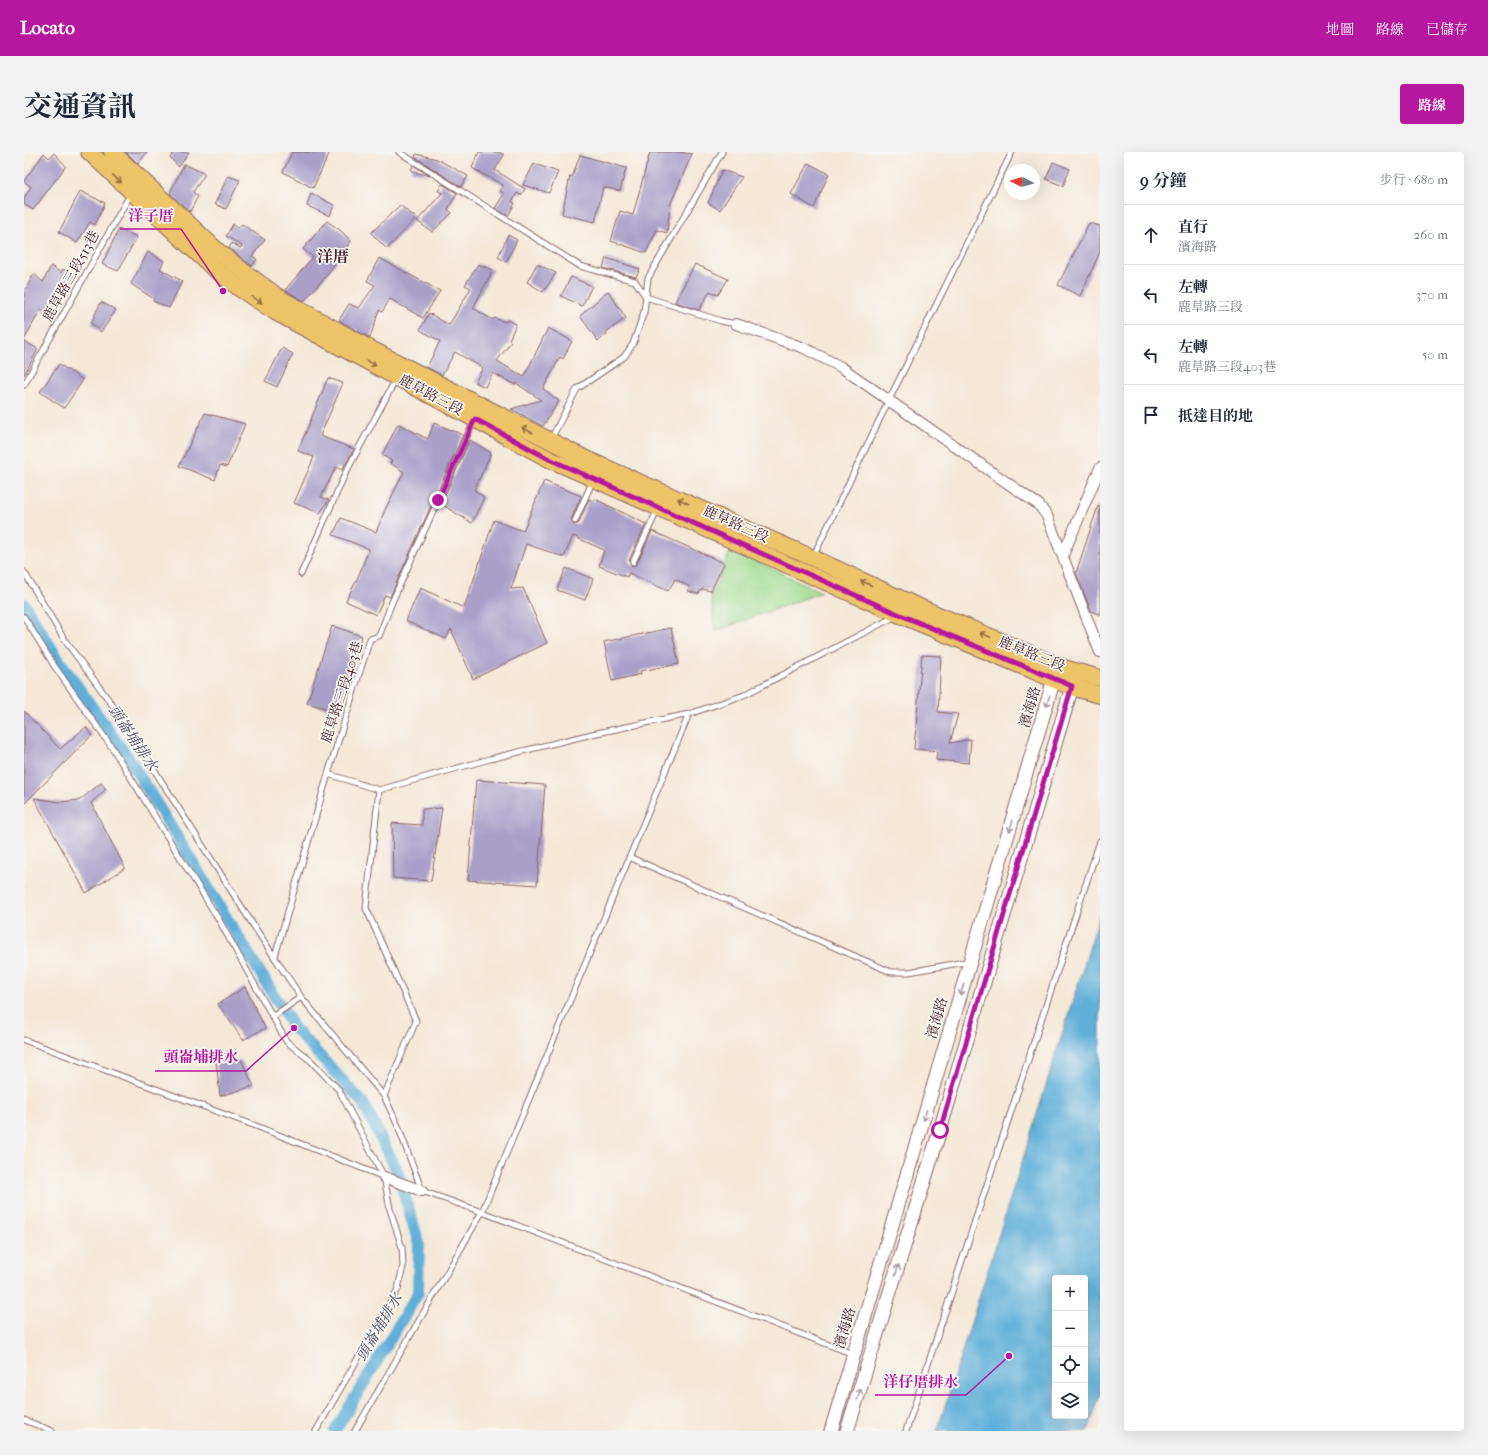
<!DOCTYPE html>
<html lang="zh-TW">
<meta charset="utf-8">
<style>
:root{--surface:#fff;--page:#f2f2f3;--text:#1f2937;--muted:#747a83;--line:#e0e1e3;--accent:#b5179e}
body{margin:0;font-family:"IM FELL French Canon","Noto Serif TC",serif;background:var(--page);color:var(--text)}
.controls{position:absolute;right:12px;bottom:12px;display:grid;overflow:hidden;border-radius:4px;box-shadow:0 4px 16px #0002}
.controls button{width:36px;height:36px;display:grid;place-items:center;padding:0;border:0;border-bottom:1px solid var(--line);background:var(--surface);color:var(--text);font:20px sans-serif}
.compass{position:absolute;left:980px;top:12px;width:36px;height:36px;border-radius:50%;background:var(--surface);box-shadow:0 4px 16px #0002;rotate:275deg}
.stop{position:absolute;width:12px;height:12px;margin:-9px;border:3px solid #b5179e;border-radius:50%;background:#fff}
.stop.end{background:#b5179e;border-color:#fff;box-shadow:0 1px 4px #0008}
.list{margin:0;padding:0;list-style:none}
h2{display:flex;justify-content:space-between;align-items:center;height:52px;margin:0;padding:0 16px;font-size:17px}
h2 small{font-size:13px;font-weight:400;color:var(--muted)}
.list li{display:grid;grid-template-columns:26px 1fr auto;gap:12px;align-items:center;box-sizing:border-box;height:60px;padding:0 16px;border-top:1px solid var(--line)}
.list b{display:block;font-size:15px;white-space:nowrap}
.list p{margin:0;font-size:13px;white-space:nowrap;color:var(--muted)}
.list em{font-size:13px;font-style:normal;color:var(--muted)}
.icon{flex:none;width:22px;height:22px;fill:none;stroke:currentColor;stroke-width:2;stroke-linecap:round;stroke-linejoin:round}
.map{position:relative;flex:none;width:1076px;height:1279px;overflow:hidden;border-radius:4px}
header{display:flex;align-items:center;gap:24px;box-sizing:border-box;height:56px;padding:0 20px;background:var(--accent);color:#fff}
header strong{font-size:19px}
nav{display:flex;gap:22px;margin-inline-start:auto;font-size:14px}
.intro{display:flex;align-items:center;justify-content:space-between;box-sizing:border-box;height:96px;padding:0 24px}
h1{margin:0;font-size:28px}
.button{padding:10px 18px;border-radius:4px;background:var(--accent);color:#fff;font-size:14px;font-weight:700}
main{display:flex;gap:24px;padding:0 24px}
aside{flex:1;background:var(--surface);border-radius:4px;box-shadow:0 4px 16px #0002}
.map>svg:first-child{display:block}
.green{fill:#a0dc90;stroke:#757e5e}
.water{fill:#5eafd9;stroke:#546782;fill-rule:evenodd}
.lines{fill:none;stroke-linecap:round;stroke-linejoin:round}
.canal{stroke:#5eafd9;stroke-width:12}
.building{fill:#a99fc9}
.service-casing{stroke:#866567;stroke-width:7}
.minor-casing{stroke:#866567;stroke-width:12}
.tertiary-casing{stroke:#866567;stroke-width:15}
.primary-casing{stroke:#866567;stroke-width:18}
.service{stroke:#fff;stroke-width:5}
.minor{stroke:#fff;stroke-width:10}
.tertiary{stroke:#fff;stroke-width:13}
.primary{stroke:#eec469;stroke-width:16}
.oneway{stroke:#946947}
.oneway2{stroke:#ae9aa0}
.route{stroke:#b5179e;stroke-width:5}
.labels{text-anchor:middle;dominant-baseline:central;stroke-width:3.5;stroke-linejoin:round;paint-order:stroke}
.street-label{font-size:14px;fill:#4a1f2b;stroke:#f6f6f2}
.water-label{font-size:15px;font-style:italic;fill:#515168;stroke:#f6f6f2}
.quarter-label{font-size:16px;font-weight:bold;fill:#4a1f2b;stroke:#f6f6f2}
.leader{fill:none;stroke:#b5179e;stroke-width:1.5}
.callout-dot{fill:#b5179e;stroke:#f6f6f2;stroke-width:1.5}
.callout-label{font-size:15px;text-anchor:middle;font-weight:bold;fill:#b5179e;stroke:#f6f6f2;stroke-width:3.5;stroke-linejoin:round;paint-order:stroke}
</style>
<header>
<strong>Locato</strong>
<nav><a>地圖</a><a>路線</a><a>已儲存</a></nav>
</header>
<div class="intro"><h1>交通資訊</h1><a class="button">路線</a></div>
<main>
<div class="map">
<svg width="1076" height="1279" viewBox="0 0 1076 1279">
<rect width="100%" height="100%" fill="#f6f6f2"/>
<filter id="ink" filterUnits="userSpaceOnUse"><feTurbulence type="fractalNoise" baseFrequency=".025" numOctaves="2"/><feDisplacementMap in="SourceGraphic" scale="8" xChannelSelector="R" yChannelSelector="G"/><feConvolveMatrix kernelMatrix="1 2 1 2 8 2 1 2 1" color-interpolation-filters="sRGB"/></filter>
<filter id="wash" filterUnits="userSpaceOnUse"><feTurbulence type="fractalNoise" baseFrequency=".012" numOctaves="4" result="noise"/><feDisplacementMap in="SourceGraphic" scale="16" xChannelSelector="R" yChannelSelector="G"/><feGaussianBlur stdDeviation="0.9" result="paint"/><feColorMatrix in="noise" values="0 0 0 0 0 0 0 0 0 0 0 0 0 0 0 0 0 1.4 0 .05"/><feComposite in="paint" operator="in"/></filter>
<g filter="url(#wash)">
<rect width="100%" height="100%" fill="#f5e8d7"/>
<path class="green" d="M707,398L798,440L691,479L687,445Z"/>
<path class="water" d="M1076,762V1243L1064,1279H913ZM1031,1126H1061V1264H1031Z"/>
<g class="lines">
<path class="canal" d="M0,452L34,507L107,610L270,876L339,951L373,1018L395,1092L394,1141L311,1279"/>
</g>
<g id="blocks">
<path class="building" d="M102,0H123L114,12Z
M150,0H165L155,15L146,6Z
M268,0H306L289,36L259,20Z
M455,0H475L480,3L471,18L501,37L497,43L493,41L488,50L491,51L484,64L471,56L480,42L476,39L479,33L448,16Z
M626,0H655L668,2L646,53L643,81L633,78L622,101L587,89L596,59L609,63Z
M20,1L25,6L30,1L42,14L9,58L0,52V46L7,35L0,29Z
M392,2L413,7L444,24L437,35L391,5Z
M556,3L602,16L596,39L579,35L571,70L538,62L546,24L548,25Z
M1029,10L1046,17L1039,34L1022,27Z
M784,11L805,22L790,56L767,42Z
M160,12L181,22L169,40L174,44L166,60L146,41Z
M510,12L534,20L525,41L499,33Z
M389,13L406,24L387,19Z
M698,18L718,25L696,58L684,51Z
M204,24L216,28L202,57L191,52Z
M418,32L433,41L424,57L428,61L408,80L393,69L418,41L414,39Z
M56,39L81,51L71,73L66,70L53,91L35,80Z
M287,41L310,53L306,64L283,54Z
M376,53L392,66L363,97L347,81Z
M303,69L317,79L327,89L303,123L280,149L261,138L289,105L279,97Z
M1065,71L1076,74V100L1056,144L1034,133Z
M209,72L214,76L218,72L241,88L228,104L233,107L228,114L205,96L208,91L216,96L218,94L202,84Z
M95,77L113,85L94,119L78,112Z
M484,83L493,88L482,110L474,105Z
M124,100L140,109L136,117L158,129L145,156L129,149L130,147L107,132Z
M355,106L416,139L399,166L366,147L358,160L355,158L346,186L315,168L325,152L335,156L351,133L343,129Z
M582,106L616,117L612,125L579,116Z
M454,112L469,118L449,156L469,168L470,166L482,170L483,168L492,172L485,188L487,190L473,209L500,225L524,176L548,189L539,207L536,205L519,237L535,249L519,274L487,257L517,248L492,231L491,233L469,221L461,235L451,230L459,216L431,200L418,223L403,215L416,189L396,178L405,161L425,173L447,136L441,133Z
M513,112L532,121L519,140L503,130Z
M671,112L704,127L694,143L686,139L675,158L651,150Z
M27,114L37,121L39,117L51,125L41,142L39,141L23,161L17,157L0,188V140L10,122L19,130Z
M547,125L568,134L558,154L537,144Z
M584,139L602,166L582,180L583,182L574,189L556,164Z
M77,150L92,158L77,180L67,171Z
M0,189L14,197L0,223Z
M258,196L269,202L253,235L241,229Z
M35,212L59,228L40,256L16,240Z
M304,226L319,231L296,284L330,297L318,318L312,315L297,345L305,348L296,361L270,351L290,305L274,299Z
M181,261L221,272L203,315L196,313L191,328L155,314Z
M410,271L439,283L366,445L361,443L352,463L322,449L334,425L345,397L309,383L317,366L352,380L361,358L380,320L366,311L368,309L358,303L374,272L404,287Z
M446,288L467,301L450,338L460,345L448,371L417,352Z
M520,329L557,344L547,368L550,373L555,371L565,347L570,350L571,347L622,372L605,408L608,414L613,412L628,379L700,411L687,439L678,437L674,442L664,439L666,435L651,427L644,439L605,421L603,425L575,414L580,398L549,384L540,405L502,392L487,437L499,436L523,491L449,527L427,477L422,487L382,469L396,436L440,456L470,368L499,379Z
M1074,354H1076V463L1067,459L1052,421Z
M542,416L569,427L561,448L533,438Z
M308,474L338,484L312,559L283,551Z
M647,476L655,512L616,519L617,522L588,529L580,490Z
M898,503L917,504L914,560L934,562L926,591L947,587L945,611L912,608L913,599L890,597Z
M0,559L36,597L62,575L68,583L0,652Z
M452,628L521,633L513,733L444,728Z
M77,631L82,637L67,651L101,716L62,741L10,646L36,650L56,648Z
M418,656L407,729L369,726L368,671L398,673V657Z
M221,835L241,876L219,888L194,852Z
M217,908L230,934L196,944L192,909Z"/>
</g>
</g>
<g filter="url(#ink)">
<use href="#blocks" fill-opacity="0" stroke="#866567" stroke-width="1"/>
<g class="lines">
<g class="service-casing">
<path id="service" d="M375,0L556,114L611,129L622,145L697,169L712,172
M0,233L107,41
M527,287L553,237L600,205L609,192L620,160L624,126L698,0
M551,369L569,328
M789,405L865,248L988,0
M609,410L634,357
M0,420L40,487L92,558L233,779L277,845L360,944L374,974L398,1039L458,1060L829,1202
M277,422L321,322L372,227
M0,465L31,515L89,597L195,768L262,889L287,909L315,938L360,1025L366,1057L378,1096L379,1114L374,1137L292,1279
M304,622L355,638L466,607L568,582L665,562L720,543L872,464
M355,638L342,756L392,869L360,944
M605,705L867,820H885L946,809
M251,804L304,622L346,487L355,484L368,450L450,269
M248,865L277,845
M0,888L232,974L360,1025
M0,1268L28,1279
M331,1279L458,1060L665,562
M882,1279L1076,689"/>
</g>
<g class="minor-casing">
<path id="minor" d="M712,172L780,196L817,215L1015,353L1023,364L1076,500
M1039,403L1076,316
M360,1025L398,1039"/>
</g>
<g class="tertiary-casing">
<path id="tertiary" d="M807,1279L1030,527L1043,517L1048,535L916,978L823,1279"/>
</g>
<g class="primary-casing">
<path id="primary" d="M65,0L188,115L215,136L253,161L525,307L874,462L1048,535L1076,543
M88,0L196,101L223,122L257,147L345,196L562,307L789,406L886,451L1043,517L1076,526"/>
</g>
<use href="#service" class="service"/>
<use href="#minor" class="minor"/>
<use href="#tertiary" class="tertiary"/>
<use href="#primary" class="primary"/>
</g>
<defs><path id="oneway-shaft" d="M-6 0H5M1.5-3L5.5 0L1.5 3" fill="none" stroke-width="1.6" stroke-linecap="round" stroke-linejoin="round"/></defs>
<g class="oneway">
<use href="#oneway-shaft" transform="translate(93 27) rotate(44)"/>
<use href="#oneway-shaft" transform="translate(233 148) rotate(33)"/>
<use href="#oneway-shaft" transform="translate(347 211) rotate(28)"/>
<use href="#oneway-shaft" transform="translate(503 278) rotate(-152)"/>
<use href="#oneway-shaft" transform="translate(659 349) rotate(-156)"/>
<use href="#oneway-shaft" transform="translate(842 431) rotate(-156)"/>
<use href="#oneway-shaft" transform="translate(961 483) rotate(-157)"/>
</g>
<g class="oneway2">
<use href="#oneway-shaft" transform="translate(1024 549) rotate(107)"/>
<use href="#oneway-shaft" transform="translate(987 674) rotate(107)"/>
<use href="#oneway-shaft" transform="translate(938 838) rotate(107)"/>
<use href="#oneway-shaft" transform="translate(901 963) rotate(107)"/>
<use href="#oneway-shaft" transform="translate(873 1118) rotate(-73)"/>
<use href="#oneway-shaft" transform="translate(835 1242) rotate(-73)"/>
</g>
</g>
<g class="lines" filter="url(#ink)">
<path class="route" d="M414,348L451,267L525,307L874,462L1048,534L916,978"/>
</g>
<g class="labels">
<g class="street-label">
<text transform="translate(47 124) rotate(-61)">鹿草路三段513巷</text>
<text transform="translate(407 243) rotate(28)">鹿草路三段</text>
<text transform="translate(712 372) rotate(24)">鹿草路三段</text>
<text transform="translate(1008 502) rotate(22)">鹿草路三段</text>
<text transform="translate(318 540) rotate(-72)">鹿草路三段403巷</text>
<text transform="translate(1006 555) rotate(-73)">濱海路</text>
<text transform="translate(913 866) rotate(-73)">濱海路</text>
<text transform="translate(821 1176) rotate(-73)">濱海路</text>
</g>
<g class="water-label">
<text transform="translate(109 586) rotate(56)">頭崙埔排水</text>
<text transform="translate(355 1175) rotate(-59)">頭崙埔排水</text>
</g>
<g class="quarter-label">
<text x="309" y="104">洋厝</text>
</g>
</g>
<path class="leader" d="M199 139L157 77H96M270 876L222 919H131M985 1204L942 1243H851"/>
<g class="callout-dot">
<circle cx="199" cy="139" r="4"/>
<circle cx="270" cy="876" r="4"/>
<circle cx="985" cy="1204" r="4"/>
</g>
<g class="callout-label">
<text x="127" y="69">洋子厝</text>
<text x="177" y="910">頭崙埔排水</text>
<text x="897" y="1235">洋仔厝排水</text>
</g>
</svg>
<div class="controls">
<button>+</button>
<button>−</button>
<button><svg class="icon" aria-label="locate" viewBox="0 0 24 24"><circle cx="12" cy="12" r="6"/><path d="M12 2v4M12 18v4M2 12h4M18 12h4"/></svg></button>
<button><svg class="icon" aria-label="layers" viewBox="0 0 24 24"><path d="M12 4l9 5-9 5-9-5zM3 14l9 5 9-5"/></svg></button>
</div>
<svg class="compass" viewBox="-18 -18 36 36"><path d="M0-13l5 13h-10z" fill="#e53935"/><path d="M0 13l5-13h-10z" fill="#747a83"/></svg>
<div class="stop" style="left:916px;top:978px"></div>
<div class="stop end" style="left:414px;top:348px"></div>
</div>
<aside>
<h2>9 分鐘<small>步行 · 680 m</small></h2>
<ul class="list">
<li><svg class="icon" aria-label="ahead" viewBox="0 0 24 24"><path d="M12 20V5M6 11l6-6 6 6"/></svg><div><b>直行</b><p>濱海路</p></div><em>260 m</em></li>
<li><svg class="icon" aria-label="left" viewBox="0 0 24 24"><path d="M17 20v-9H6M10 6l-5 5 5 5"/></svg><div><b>左轉</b><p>鹿草路三段</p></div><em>370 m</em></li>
<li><svg class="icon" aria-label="left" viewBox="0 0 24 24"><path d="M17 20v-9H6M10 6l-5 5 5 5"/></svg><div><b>左轉</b><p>鹿草路三段403巷</p></div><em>50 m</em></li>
<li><svg class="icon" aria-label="arrive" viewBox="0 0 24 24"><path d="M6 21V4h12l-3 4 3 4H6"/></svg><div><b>抵達目的地</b></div></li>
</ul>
</aside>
</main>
